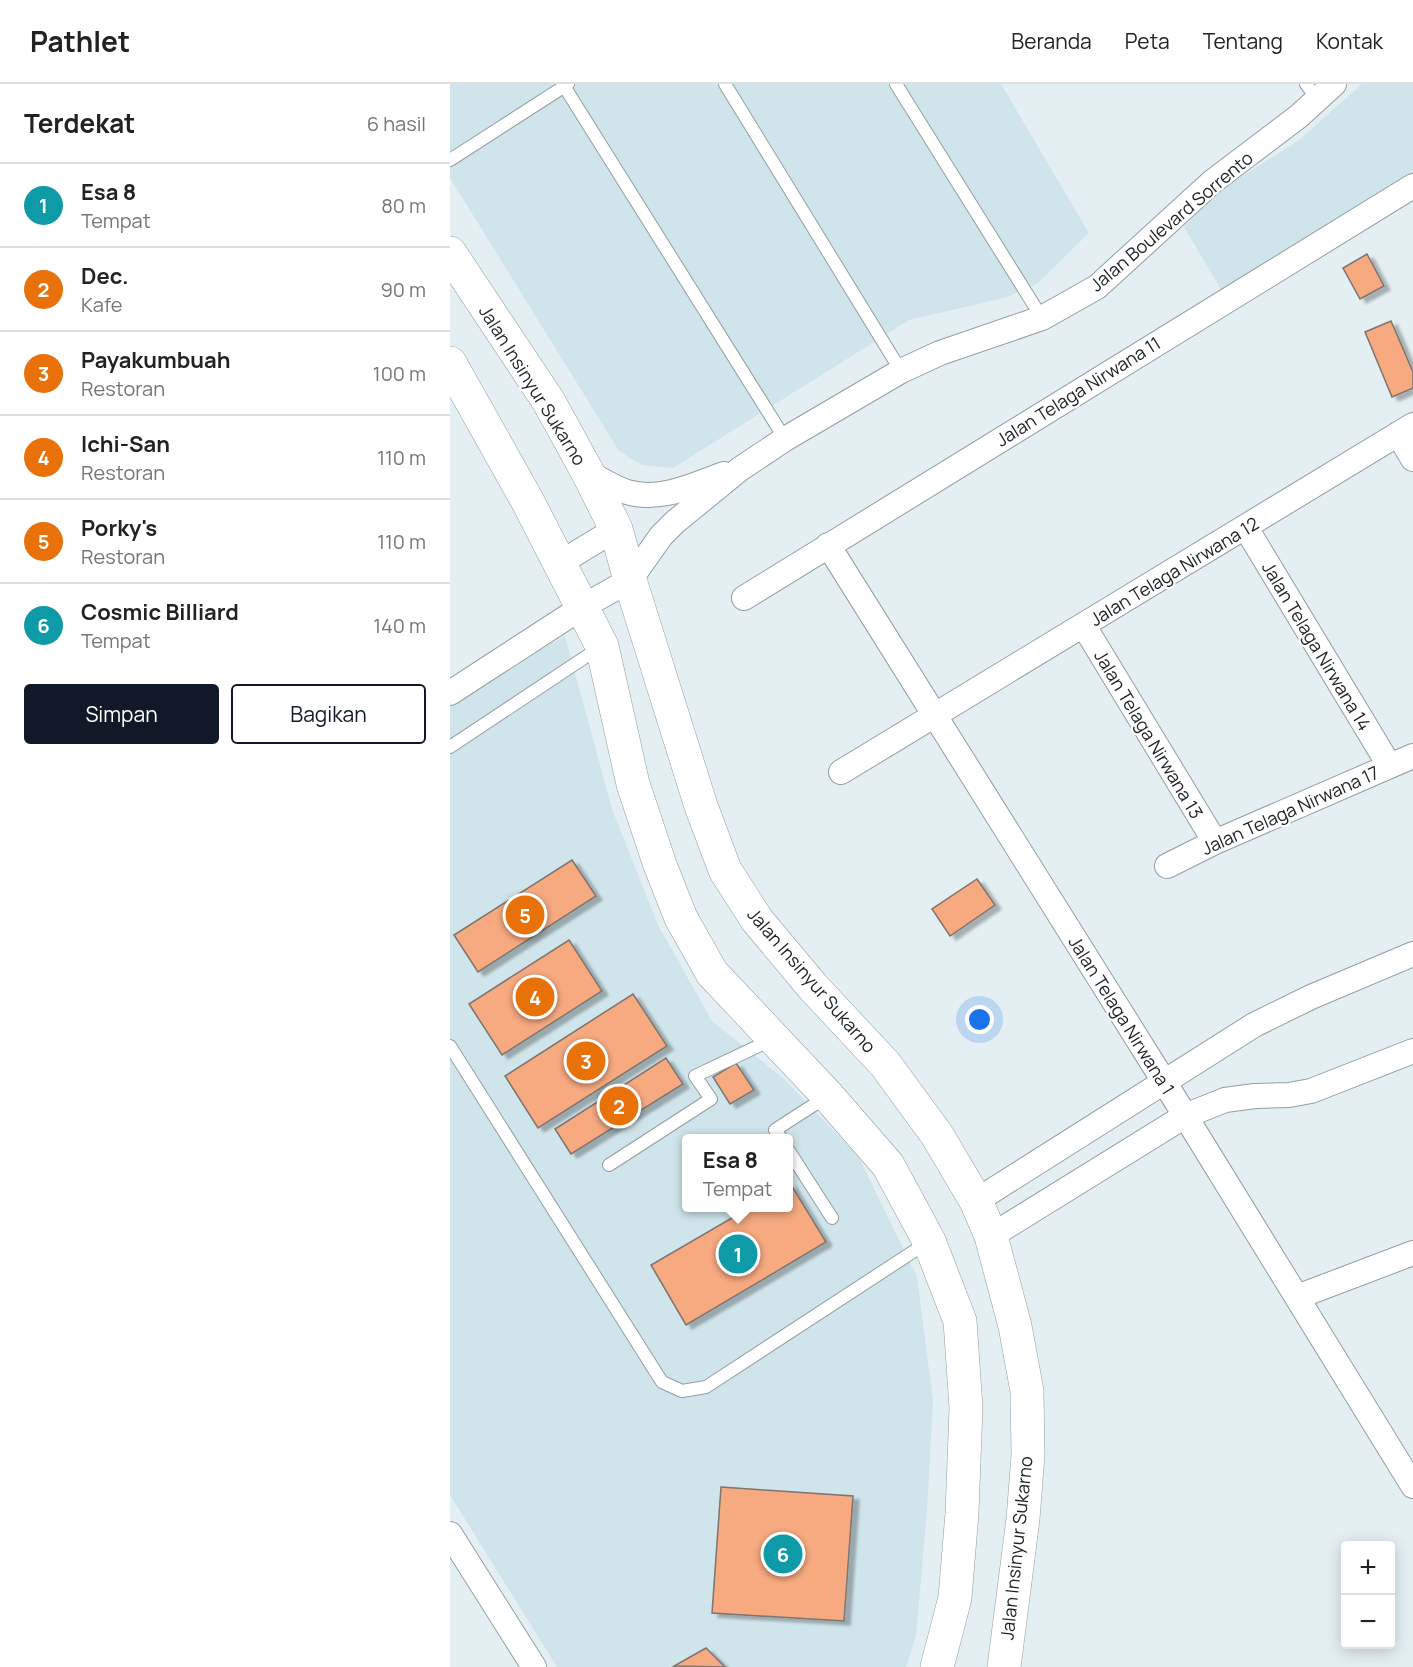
<!DOCTYPE html>
<html lang="id">
<meta charset="utf-8">
<style>
:root{--surface:#fff;--page:#f2f2f2;--text:#222;--muted:#767676;--line:#e0e0e0;--accent:#111827}
body{margin:0;font-family:Manrope,sans-serif;background:var(--page);color:var(--text)}
.controls{position:absolute;right:18px;bottom:18px;display:grid;overflow:hidden;border-radius:6px;box-shadow:0 3px 15px #0003}
.controls button{width:54px;height:54px;display:grid;place-items:center;padding:0;border:0;border-bottom:2px solid var(--line);background:var(--surface);color:var(--text);font:30px sans-serif}
.you{position:absolute;left:530px;top:936px;width:21px;height:21px;margin:-15px;border:4px solid #fff;border-radius:50%;background:#1a73e8;box-shadow:0 0 0 9px #1a73e833}
.badge{display:grid;place-items:center;width:39px;height:39px;border-radius:50%;background:var(--accent);color:#fff;font-size:20px;font-weight:700}
.pin{position:absolute;translate:-50% -50%;border:3px solid #fff;box-shadow:0 2px 6px #0006}
.popup{position:absolute;left:232px;top:1050px;width:111px;height:78px;box-sizing:border-box;display:grid;place-content:center;border-radius:6px;background:var(--surface);filter:drop-shadow(0 2px 4px #0005);font-size:20px;white-space:nowrap;color:var(--muted)}
.popup b{font-size:22px;color:var(--text)}
.popup::after{content:'';position:absolute;left:50%;top:100%;margin-left:-12px;border:12px solid transparent;border-top-color:var(--surface)}
.list{margin:0;padding:0;list-style:none}
h2{display:flex;justify-content:space-between;align-items:center;height:78px;margin:0;padding:0 24px;font-size:26px}
h2 small{font-size:20px;font-weight:400;color:var(--muted)}
.list li{display:grid;grid-template-columns:39px 1fr auto;gap:18px;align-items:center;box-sizing:border-box;height:84px;padding:0 24px;border-top:2px solid var(--line)}
.list b{display:block;font-size:22px;white-space:nowrap}
.list p{margin:0;font-size:20px;white-space:nowrap;color:var(--muted)}
.list em{font-size:20px;font-style:normal;color:var(--muted)}
.actions{display:flex;gap:12px;padding:18px 24px}
.actions a{flex:1;padding:14px 0;border:2px solid var(--accent);border-radius:6px;text-align:center;font-size:21px;color:var(--accent)}
.actions .main{background:var(--accent);color:#fff}
.map{position:relative;flex:none;width:963px;height:1583px;overflow:hidden}
header{display:flex;align-items:center;gap:36px;box-sizing:border-box;height:84px;padding:0 30px;background:var(--surface);border-bottom:2px solid var(--line)}
header strong{font-size:28px}
nav{display:flex;gap:33px;margin-inline-start:auto;font-size:21px}
main{display:flex}
aside{flex:1;background:var(--surface)}
.map>svg:first-child{display:block}
.built{fill:#d0e5eb;fill-rule:evenodd}
.building{fill:#f7a97f;stroke:#7d746f;stroke-width:1.5;filter:url(#shadow)}
.lines{fill:none;stroke-linecap:round;stroke-linejoin:round}
.service-casing{stroke:#939ea1;stroke-width:14}
.minor-casing{stroke:#939ea1;stroke-width:26}
.primary-casing{stroke:#939ea1;stroke-width:34}
.service{stroke:#fff;stroke-width:12}
.minor{stroke:#fff;stroke-width:24}
.primary{stroke:#fff;stroke-width:33}
.labels{text-anchor:middle;dominant-baseline:central;stroke-width:4.5;stroke-linejoin:round;paint-order:stroke}
.street-label{font-size:18px;fill:#1d2122;stroke:#fff}
</style>
<header>
<strong>Pathlet</strong>
<nav><a>Beranda</a><a>Peta</a><a>Tentang</a><a>Kontak</a></nav>
</header>
<main>
<aside>
<h2>Terdekat<small>6 hasil</small></h2>
<ul class="list">
<li><span class="badge" style="background:#0f9aa8">1</span><div><b>Esa 8</b><p>Tempat</p></div><em>80 m</em></li>
<li><span class="badge" style="background:#e8710a">2</span><div><b>Dec.</b><p>Kafe</p></div><em>90 m</em></li>
<li><span class="badge" style="background:#e8710a">3</span><div><b>Payakumbuah</b><p>Restoran</p></div><em>100 m</em></li>
<li><span class="badge" style="background:#e8710a">4</span><div><b>Ichi-San</b><p>Restoran</p></div><em>110 m</em></li>
<li><span class="badge" style="background:#e8710a">5</span><div><b>Porky's</b><p>Restoran</p></div><em>110 m</em></li>
<li><span class="badge" style="background:#0f9aa8">6</span><div><b>Cosmic Billiard</b><p>Tempat</p></div><em>140 m</em></li>
</ul>
<div class="actions"><a class="main">Simpan</a><a>Bagikan</a></div>
</aside>
<div class="map">
<svg width="963" height="1583" viewBox="0 0 963 1583">
<defs>
<filter id="shadow"><feDropShadow dx="6" dy="4" stdDeviation="1.5" flood-color="#0004"/></filter>
</defs>
<rect width="100%" height="100%" fill="#e4eff3"/>
<path class="built" d="M0,0H551L639,149L588,199L558,213L459,236L223,384L192,381L169,367L0,94Z
M912,0H963V92L773,209L734,143L769,107L849,56Z
M115,552L162,725L208,841L262,937L333,994L409,1073L467,1193L483,1316L477,1426L466,1552L456,1583H107L0,1411V621L71,576ZM237,1054H339V1124H237Z"/>
<path class="building" d="M917,170L934,202L910,215L893,184Z
M941,237L963,288V304L942,313L915,248Z
M122,776L146,812L28,888L4,851Z
M527,795L545,821L500,852L482,825Z
M119,856L152,907L52,971L19,920Z
M183,910L217,962L88,1044L55,992Z
M216,974L233,1000L121,1070L105,1045Z
M286,979L304,1006L280,1020L263,993Z
M340,1099L376,1158L236,1241L201,1181L299,1124H339Z
M271,1403L403,1412L394,1537L262,1529Z
M256,1564L275,1583L224,1582Z"/>
<g class="lines">
<g class="service-casing">
<path id="service" d="M275,0L451,287
M446,0L592,234
M856,0L867,15
M114,2L335,355
M0,76L118,0
M0,663L149,564
M0,962L212,1298L232,1307L256,1303L478,1158
M331,1054L325,1046L376,1013
M339,1067L382,1134
M159,1081L261,1015L245,992L323,955"/>
</g>
<g class="minor-casing">
<path id="minor" d="M948,350L963,375
M138,389C151,395 164,404 177,408C210,418 243,401 274,390
M796,444L939,681
M378,461L715,999L963,1402
M110,479L166,445
M294,514L963,102
M634,542L765,758
M0,609L134,522L180,496L211,452L225,438L290,385L335,355L451,287L490,269L592,234L647,203L762,98L849,32L884,0
M391,688L963,341
M717,782L765,758L963,672
M526,1117L804,941L861,913L963,870
M541,1152L735,1032L775,1016L805,1012L839,1011L861,1007L963,967
M847,1213L963,1169
M0,1450L84,1583"/>
</g>
<g class="primary-casing">
<path id="primary" d="M0,169L99,318L138,389L166,445L180,496L251,722L275,786L307,836L363,903L435,980L487,1051L526,1117L541,1152L565,1242L577,1307L578,1371L573,1435L554,1583
M0,279L77,416L152,562L183,700L210,781L231,834L262,889L378,1012L438,1081L479,1157L510,1237L516,1324L512,1429L505,1514L487,1583"/>
</g>
<use href="#service" class="service"/>
<use href="#minor" class="minor"/>
<use href="#primary" class="primary"/>
</g>
<g class="labels">
<g class="street-label">
<text transform="translate(721 137) rotate(-40)">Jalan Boulevard Sorrento</text>
<text transform="translate(83 301) rotate(58)">Jalan Insinyur Sukarno</text>
<text transform="translate(628 307) rotate(-32)">Jalan Telaga Nirwana 11</text>
<text transform="translate(724 487) rotate(-31)">Jalan Telaga Nirwana 12</text>
<text transform="translate(867 562) rotate(59)">Jalan Telaga Nirwana 14</text>
<text transform="translate(699 650) rotate(59)">Jalan Telaga Nirwana 13</text>
<text transform="translate(840 726) rotate(-24)">Jalan Telaga Nirwana 17</text>
<text transform="translate(362 896) rotate(49)">Jalan Insinyur Sukarno</text>
<text transform="translate(672 931) rotate(58)">Jalan Telaga Nirwana 1</text>
<text transform="translate(566 1464) rotate(-84)">Jalan Insinyur Sukarno</text>
</g>
</g>
</svg>
<div class="controls">
<button>+</button>
<button>−</button>
</div>
<div class="you"></div>
<div class="pin badge" style="left:288px;top:1170px;background:#0f9aa8">1</div>
<div class="popup"><b>Esa 8</b>Tempat</div>
<div class="pin badge" style="left:169px;top:1022px;background:#e8710a">2</div>
<div class="pin badge" style="left:136px;top:977px;background:#e8710a">3</div>
<div class="pin badge" style="left:85px;top:913px;background:#e8710a">4</div>
<div class="pin badge" style="left:75px;top:831px;background:#e8710a">5</div>
<div class="pin badge" style="left:333px;top:1470px;background:#0f9aa8">6</div>
</div>
</main>
